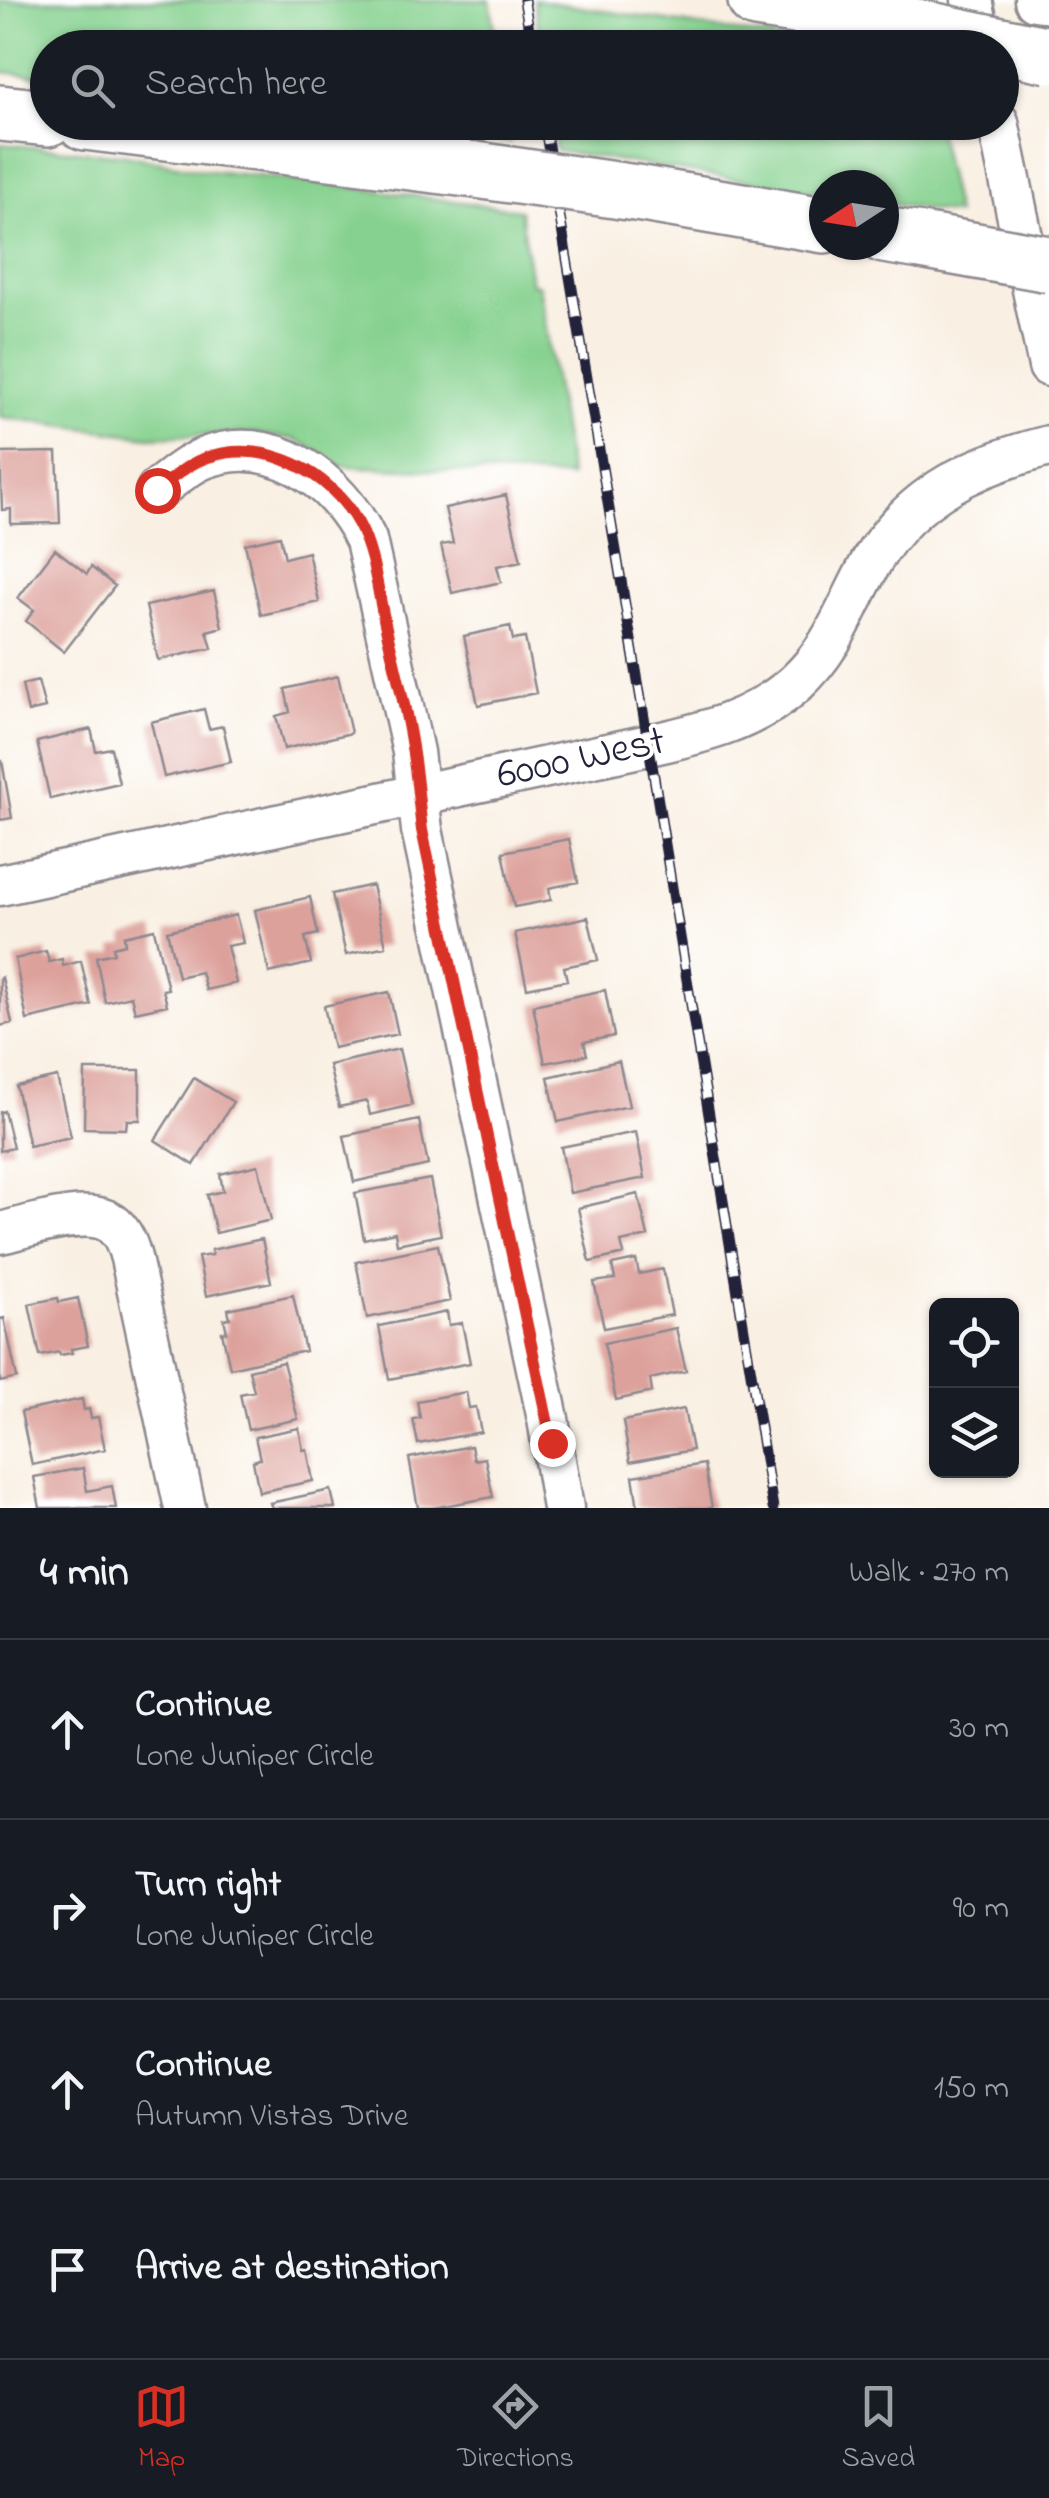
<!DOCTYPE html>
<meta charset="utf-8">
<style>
:root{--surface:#171b24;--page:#242831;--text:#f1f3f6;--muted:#9ea1a6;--line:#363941;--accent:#d93025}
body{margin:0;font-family:"Indie Flower",sans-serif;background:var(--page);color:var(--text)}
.controls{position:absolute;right:30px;bottom:30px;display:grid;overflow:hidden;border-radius:15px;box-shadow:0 2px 8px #0004}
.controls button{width:90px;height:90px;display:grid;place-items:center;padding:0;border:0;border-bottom:2px solid var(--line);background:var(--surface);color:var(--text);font:50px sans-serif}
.compass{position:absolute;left:809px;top:170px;width:90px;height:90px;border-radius:50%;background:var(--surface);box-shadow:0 2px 8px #0004;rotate:258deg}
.stop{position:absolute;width:30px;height:30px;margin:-22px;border:8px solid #d93025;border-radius:50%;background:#fff}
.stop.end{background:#d93025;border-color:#fff;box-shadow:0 2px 10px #0008}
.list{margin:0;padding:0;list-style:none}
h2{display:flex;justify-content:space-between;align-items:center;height:130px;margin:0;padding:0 40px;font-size:42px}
h2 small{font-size:32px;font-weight:400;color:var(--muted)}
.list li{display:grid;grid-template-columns:65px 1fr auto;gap:30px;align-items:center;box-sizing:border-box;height:180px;padding:0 40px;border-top:2px solid var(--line)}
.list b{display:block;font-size:38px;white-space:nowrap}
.list p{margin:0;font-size:32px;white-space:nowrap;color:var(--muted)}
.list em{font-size:32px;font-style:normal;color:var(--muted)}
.icon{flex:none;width:55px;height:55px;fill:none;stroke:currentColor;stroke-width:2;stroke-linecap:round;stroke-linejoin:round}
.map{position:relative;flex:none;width:1049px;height:1508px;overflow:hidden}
.search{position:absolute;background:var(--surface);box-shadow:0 2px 8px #0004;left:30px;right:30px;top:30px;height:110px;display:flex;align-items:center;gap:25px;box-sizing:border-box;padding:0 35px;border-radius:55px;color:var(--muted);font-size:38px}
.sheet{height:850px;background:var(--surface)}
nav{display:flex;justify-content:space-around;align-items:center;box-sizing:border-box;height:140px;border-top:2px solid var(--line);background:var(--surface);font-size:28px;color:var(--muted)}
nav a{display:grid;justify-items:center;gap:5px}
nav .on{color:var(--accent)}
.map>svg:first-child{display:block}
.green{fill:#86d18f;stroke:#547a65;stroke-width:2.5}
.building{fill:#dda19b}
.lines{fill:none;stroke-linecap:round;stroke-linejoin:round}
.minor-casing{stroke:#8e898f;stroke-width:45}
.highway-casing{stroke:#8e898f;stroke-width:60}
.minor{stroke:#fff;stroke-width:40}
.highway{stroke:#fff;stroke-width:55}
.rail-casing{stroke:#22223b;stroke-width:11}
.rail{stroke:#fff;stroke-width:8;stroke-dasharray:22;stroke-linecap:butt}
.highway-bridge-casing{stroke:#8e898f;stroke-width:60;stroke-linecap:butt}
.highway-bridge{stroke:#fff;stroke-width:55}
.route{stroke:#d93025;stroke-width:12}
.labels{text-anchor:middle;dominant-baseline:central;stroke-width:8;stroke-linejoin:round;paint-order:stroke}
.street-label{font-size:42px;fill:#22223b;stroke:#fff}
</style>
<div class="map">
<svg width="1049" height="1508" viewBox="0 0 1049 1508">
<rect width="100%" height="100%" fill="#fff"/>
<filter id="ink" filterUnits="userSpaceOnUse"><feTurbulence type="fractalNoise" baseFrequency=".01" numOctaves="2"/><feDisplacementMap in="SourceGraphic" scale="20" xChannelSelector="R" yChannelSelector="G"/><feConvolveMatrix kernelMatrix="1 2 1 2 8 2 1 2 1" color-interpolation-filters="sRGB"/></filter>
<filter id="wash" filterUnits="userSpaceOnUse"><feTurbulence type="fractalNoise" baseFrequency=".0048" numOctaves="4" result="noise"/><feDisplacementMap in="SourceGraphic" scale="40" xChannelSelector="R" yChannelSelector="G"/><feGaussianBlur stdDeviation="2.25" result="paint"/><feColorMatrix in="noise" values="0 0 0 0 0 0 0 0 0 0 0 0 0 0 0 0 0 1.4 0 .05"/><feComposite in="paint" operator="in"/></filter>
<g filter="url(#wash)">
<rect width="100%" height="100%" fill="#f9f0e3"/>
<path class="green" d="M0,0H490L497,47L48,48L47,77L0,72Z
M534,0H536L830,47H541Z
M382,123H507L510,142Z
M552,123H936L956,214L884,203V185H824V193L556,151Z
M0,144L126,155L201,170L315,182L520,210L531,283L539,285L570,477L341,466L318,451L293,439L251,433L149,437L0,417Z"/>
<g id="blocks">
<path class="building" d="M57,452L60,523L11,524V509L2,510L0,453Z
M506,495L521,561L497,566L501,582L452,593L441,545L453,543L445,508Z
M280,536L285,558L308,552L319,602L261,615L245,544Z
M55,549L87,574L91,567L115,586L64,652L26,621L34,610L18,598Z
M214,591L222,627L207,631L212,648L158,660L146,606Z
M510,626L513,640L525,638L536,693L478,705L464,636Z
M338,676L351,733L284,749L276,716L290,712L285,689Z
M38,681L45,708L28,712L22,685Z
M204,709L209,729L223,726L231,762L164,777L151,722Z
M91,729L96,751L111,748L119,783L50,799L37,742Z
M0,761H2L12,818L0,820Z
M569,839L578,882L549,888L551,900L514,907L503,852Z
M372,885L386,946L346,955L332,894Z
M310,897L318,934L305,937L311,963L269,973L255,910Z
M236,915L243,943L227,946L236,983L206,990L201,972L178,977L167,931Z
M588,917L598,960L564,967L567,980L527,988L515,933Z
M154,929L168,989L163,990L167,1005L135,1012L131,996L105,1002L96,957L114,953L113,947L125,944L124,936Z
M46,951L49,962L62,959L63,966L81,961L91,1005L27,1020L15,959Z
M2,977L12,1023L0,1026V978Z
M605,990L614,1036L584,1042L587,1055L545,1063L533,1005Z
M389,992L398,1034L333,1048L324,1006Z
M399,1049L412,1105L370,1115L367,1101L339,1107L329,1065Z
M619,1061L629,1106L558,1122L548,1077Z
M85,1070H140V1120H127L126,1129L84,1128Z
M57,1077L71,1137L29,1146L16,1086Z
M194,1078L233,1102L194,1165L155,1140Z
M4,1111L13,1148L0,1151V1112Z
M419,1120L428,1165L354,1182L344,1136Z
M636,1132L645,1178L570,1193L561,1147Z
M258,1165L271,1220L216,1233L207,1195L223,1191L220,1174Z
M430,1179L441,1235L397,1244L395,1232L364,1239L355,1193Z
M638,1194L648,1236L621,1242L624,1254L590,1262L578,1208Z
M262,1239L271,1282L206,1296L198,1257L212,1255L211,1250Z
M438,1245L450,1301L367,1318L356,1262Z
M636,1260L639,1274L663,1269L672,1315L604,1328L594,1282L615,1279L612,1265Z
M293,1295L305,1351L230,1368L222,1332H227L224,1319L230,1318L228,1309Z
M58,1298L59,1302L78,1298L88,1346L71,1349L72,1353L60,1355L59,1352L40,1356L29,1304Z
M447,1312L449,1325L462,1323L470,1363L389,1379L379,1326Z
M4,1318L17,1378L0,1382V1319Z
M676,1328L686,1371L650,1379L652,1392L616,1400L604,1343Z
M283,1362L298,1419L248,1430L240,1394L254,1391L249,1370Z
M466,1392L469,1408L476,1407L481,1432L418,1444L413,1419L420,1418L417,1401Z
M82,1399L84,1410L89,1409L91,1418L98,1417L105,1449L32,1465L21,1412Z
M684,1409L692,1450L630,1462L623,1421Z
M299,1428L303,1450L307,1449L313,1481L259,1492L253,1461L260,1459L255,1437Z
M471,1446L474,1460L485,1458L493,1497L433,1508H418L409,1458Z
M704,1464L712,1508H638L633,1476Z
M83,1468L87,1491L112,1486L116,1508H40L34,1477Z
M331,1490L335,1508H272L270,1503Z"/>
</g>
</g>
<g filter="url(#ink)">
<use href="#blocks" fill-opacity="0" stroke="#8e898f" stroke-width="2.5"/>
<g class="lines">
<g class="minor-casing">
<path id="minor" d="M972,0L982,48
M1035,0L1049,2
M998,122L1049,366
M157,490C171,479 186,466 202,459C271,431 337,479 366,540L413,752L422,830L548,1419L563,1508
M0,885L649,745C703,733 754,721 796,683C836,646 847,604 873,559C913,493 977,464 1049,446
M0,1233C28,1227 86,1206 111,1223C122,1231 128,1246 131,1258L185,1508"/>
</g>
<g class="highway-casing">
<path id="highway" d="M756,0L868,17
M0,113L48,118
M85,122L476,170
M636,193L824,225
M884,235L921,241"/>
</g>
<use href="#minor" class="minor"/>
<use href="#highway" class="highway"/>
<g class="rail-casing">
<path id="rail" d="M524,0L532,48
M544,122L654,777L773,1508"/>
</g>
<use href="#rail" class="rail"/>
<g class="highway-bridge-casing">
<path id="highway-bridge" d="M868,17L1049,55
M476,170L636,193
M921,241L1049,264"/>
</g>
<use href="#highway-bridge" class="highway-bridge"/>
</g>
</g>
<g class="lines" filter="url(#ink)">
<path class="route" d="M157,490C173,478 189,463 208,457C266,438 330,472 358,523C374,552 377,587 384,619C394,664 407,709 413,754C417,779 419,805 422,830L552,1443"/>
</g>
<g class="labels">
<g class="street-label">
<text transform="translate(581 759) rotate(-12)">6000 West</text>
</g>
</g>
</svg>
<div class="controls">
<button><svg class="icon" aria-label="locate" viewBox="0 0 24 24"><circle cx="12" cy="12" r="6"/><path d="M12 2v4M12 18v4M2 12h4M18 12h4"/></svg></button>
<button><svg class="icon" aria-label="layers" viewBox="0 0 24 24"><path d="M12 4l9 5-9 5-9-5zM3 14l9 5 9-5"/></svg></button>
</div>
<svg class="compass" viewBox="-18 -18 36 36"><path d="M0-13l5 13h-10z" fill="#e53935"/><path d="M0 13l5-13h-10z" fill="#9ea1a6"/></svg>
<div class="stop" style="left:157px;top:490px"></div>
<div class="stop end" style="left:552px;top:1443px"></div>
<div class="search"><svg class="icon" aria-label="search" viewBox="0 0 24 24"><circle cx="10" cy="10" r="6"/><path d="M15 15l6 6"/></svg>Search here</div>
</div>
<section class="sheet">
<h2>4 min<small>Walk · 270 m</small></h2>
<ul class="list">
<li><svg class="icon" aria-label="ahead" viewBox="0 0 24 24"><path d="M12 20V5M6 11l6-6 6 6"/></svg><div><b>Continue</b><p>Lone Juniper Circle</p></div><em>30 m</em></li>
<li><svg class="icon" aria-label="right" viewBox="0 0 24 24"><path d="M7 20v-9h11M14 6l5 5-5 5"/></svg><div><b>Turn right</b><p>Lone Juniper Circle</p></div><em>90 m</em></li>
<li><svg class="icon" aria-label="ahead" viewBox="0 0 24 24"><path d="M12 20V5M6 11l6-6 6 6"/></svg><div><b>Continue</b><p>Autumn Vistas Drive</p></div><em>150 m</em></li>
<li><svg class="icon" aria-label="arrive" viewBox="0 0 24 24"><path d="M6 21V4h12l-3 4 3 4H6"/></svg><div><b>Arrive at destination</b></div></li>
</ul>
</section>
<nav>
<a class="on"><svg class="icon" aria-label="map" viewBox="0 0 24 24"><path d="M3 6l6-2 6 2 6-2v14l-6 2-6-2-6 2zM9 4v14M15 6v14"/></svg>Map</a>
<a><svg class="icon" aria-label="directions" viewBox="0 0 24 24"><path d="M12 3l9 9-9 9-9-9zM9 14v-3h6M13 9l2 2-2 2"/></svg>Directions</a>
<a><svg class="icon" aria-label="saved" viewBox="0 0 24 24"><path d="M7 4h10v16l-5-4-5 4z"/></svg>Saved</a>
</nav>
